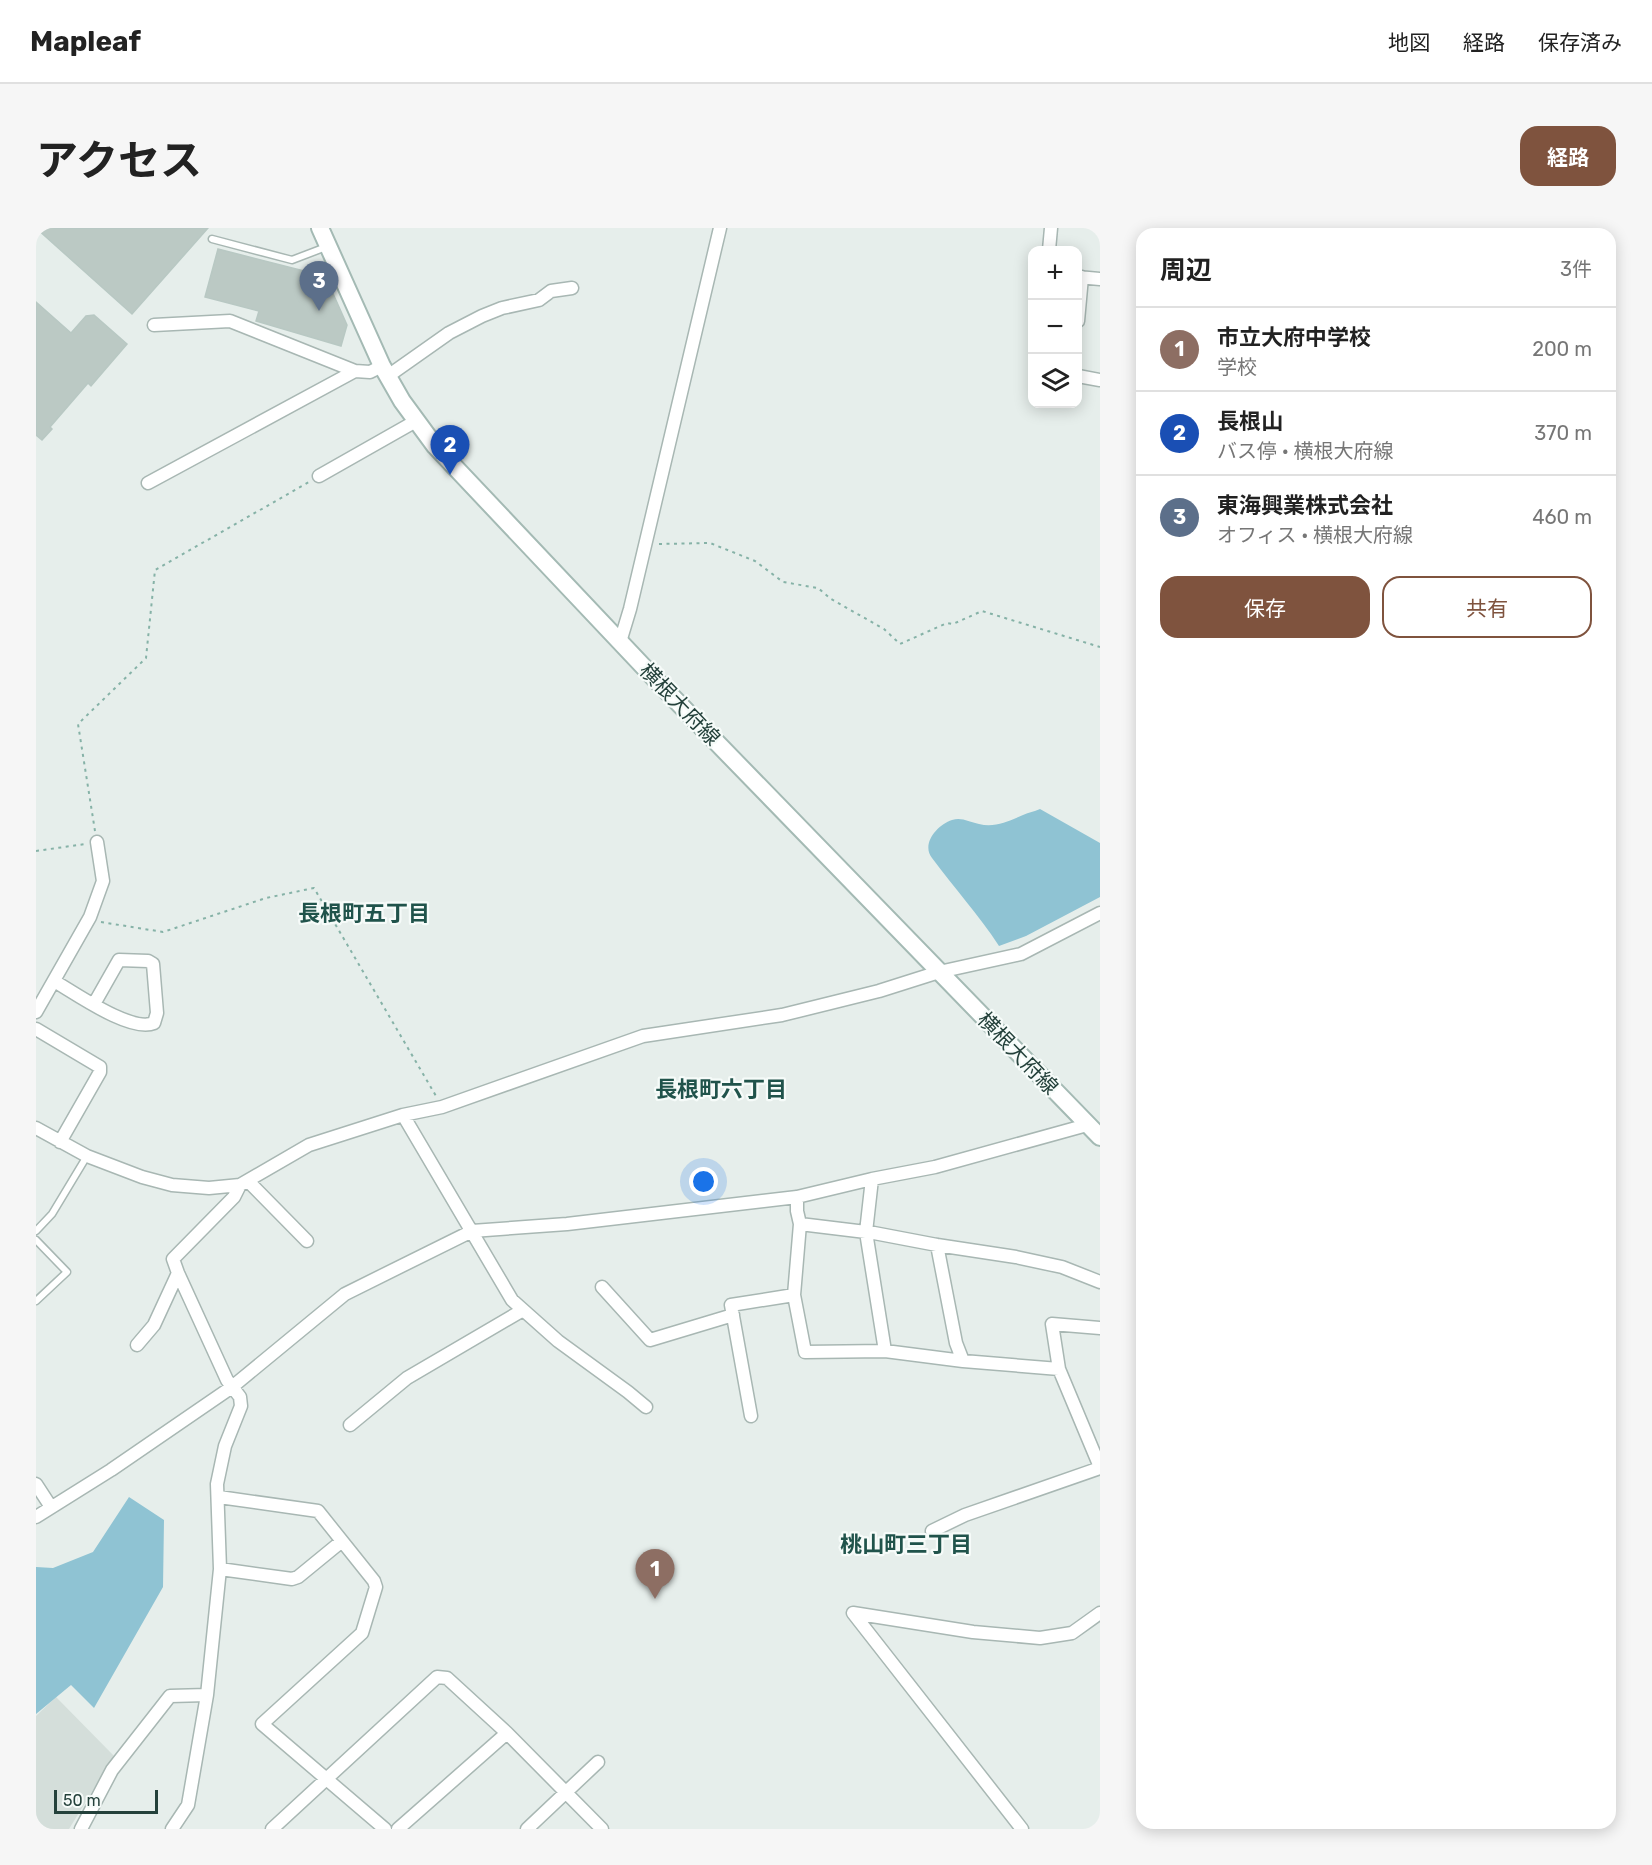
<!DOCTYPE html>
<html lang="ja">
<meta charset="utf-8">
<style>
:root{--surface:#fff;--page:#f6f6f6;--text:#222;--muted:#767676;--line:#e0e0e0;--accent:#7f533e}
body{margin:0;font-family:Rubik,"Noto Sans JP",sans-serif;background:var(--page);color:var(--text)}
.controls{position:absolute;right:18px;top:18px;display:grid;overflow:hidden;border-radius:12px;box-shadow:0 3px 15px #0003}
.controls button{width:54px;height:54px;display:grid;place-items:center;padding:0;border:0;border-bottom:2px solid var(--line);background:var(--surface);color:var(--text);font:30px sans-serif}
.scale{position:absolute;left:18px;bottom:15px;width:104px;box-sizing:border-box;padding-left:6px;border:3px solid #24413b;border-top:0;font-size:16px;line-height:21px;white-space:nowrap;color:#24413b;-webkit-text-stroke:4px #f6fbf9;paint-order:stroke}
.you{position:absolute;left:668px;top:954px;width:21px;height:21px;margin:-15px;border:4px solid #fff;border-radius:50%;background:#1a73e8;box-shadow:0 0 0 9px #1a73e833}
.badge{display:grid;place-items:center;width:39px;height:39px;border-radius:50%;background:var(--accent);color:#fff;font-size:20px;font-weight:700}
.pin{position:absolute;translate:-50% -50px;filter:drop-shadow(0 2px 3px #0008)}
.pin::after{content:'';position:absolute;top:32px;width:21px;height:18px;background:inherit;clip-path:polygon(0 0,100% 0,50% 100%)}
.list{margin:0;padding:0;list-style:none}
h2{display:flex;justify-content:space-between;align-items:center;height:78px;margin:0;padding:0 24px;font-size:26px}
h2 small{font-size:20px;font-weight:400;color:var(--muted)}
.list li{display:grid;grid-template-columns:39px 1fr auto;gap:18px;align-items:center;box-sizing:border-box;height:84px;padding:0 24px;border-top:2px solid var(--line)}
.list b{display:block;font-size:22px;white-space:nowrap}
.list p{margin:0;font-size:20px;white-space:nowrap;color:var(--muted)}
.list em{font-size:20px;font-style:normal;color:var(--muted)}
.actions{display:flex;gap:12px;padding:18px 24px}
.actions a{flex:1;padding:14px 0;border:2px solid var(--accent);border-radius:18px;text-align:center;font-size:21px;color:var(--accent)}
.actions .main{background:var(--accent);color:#fff}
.icon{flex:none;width:33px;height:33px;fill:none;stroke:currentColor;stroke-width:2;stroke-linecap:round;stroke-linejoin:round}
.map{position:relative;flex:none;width:1064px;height:1601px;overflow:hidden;border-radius:18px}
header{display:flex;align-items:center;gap:36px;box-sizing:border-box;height:84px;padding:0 30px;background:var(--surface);border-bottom:2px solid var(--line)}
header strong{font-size:28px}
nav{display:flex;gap:33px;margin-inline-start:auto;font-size:21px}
.intro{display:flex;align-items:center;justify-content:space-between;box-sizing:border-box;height:144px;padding:0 36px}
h1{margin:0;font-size:42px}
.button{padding:15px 27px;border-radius:18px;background:var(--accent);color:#fff;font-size:21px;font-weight:700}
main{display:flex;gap:36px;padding:0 36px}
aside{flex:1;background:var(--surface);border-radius:18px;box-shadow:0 3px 15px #0003}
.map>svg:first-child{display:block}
.built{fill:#d4deda}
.water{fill:#8fc3d3}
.building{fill:#bbc9c4;stroke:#b8c8c3;stroke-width:1.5}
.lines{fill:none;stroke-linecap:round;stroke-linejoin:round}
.service-casing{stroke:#a8b7b3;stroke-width:9}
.minor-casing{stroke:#a8b7b3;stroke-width:15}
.secondary-casing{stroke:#a4bab4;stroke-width:20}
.path{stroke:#86b2a7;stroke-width:2;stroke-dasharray:3 4.5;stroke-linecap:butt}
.service{stroke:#fff;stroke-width:6}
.minor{stroke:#fff;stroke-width:12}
.secondary{stroke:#fff;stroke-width:16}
.labels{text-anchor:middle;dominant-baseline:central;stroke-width:4.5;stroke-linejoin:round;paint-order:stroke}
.street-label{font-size:21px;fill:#24413b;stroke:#f6fbf9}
.neighbourhood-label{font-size:22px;font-weight:bold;fill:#20534b;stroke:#f6fbf9}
</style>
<header>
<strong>Mapleaf</strong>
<nav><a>地図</a><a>経路</a><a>保存済み</a></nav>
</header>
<div class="intro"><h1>アクセス</h1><a class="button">経路</a></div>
<main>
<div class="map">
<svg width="1064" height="1601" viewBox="0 0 1064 1601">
<rect width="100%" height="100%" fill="#e6eeeb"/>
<path class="built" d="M20,1469L78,1528L33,1601H0V1488Z"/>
<path class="water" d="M1004,581L1064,615V669L990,708L963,718C943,687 918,660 896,630C885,616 901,597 916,592C926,589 933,594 943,596C959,600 973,593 987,587C993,584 998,584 1004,581Z
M93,1269L128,1292L127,1359L58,1480L35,1457L0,1486V1339L17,1340L57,1324Z"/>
<path class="building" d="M0,0H172L96,86Z
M182,21L268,43L291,52L311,97L305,118L220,93L223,83L169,69Z
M0,74L35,105L50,88L58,87L91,116L55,158L52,155L14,199L16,201L6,212L0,207Z"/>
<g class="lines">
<g class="service-casing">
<path id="service" d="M176,11L256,32L290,19
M0,1003L16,986L51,928
M0,1012L31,1044L0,1073"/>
</g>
<g class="minor-casing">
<path id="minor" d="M1013,22L1015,0
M1042,49L1064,51
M1042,93L1046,49
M118,97L194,93L319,143L334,144L346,138
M352,148L413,105L446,88L466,80L503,72L515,63L536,60
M1042,148L1064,152
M283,248L380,193
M112,255L319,143
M584,414L594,381L684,0
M18,753C39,765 95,805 118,795L121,785L117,736L112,733L83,732L58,776
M0,784L54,689L67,653L61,614
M0,801L64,839V844L24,914
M367,887L476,1072L522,1113L592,1164L610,1179
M0,900L51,928L106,949L136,957L173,960L204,957L273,917L367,887L406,879L607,808L746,787L843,763L903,744L985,726L1064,685
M212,953L271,1013
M761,969V983L764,996L838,1005L901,1017L980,1029L1026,1039L1064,1054
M764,996L758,1067L769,1124L849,1123L830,1004L836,951
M901,1017L920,1115L927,1133L1023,1141L1064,1239
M566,1059L614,1112L697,1087
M101,1117L118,1097L142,1045
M849,1123L927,1133
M1023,1141L1016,1096L1064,1100
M715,1188L695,1077L758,1067
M314,1197L371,1150L487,1082
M0,1256L15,1279
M183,1269L282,1283L338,1353L340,1359L326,1405L226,1496L349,1601
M0,1289L75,1242L196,1159L309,1066L436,1003L531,996L761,969L836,951L899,939L1051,897
M896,1303L929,1287L1064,1240
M184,1341L256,1351L262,1349L306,1313
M45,1601L76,1542L134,1468L171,1467
M136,1601L152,1577L171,1467L184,1341L181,1256L189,1218L205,1178L204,1169L191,1152L142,1045L137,1031L198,969L204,957
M236,1601L401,1449L411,1450L471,1505L566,1601
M362,1601L471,1505
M491,1601L562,1534
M986,1601L817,1385L937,1404L1004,1410L1036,1405L1064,1385"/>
</g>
<g class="secondary-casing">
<path id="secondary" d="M284,0L346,138L366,173L399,218L621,453L1064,909"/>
</g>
<path class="path" d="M623,316L674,315L719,333L747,354L782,360L795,371L848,401L864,416L911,395L917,396L946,383L1064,419
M59,603L42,496L110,430L119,342L273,254
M0,623L49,616
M65,694L127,704L230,670L278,660L400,868"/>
<use href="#service" class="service"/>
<use href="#minor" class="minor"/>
<use href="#secondary" class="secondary"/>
</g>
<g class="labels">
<g class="street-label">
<text transform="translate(644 476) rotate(46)">横根大府線</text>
<text transform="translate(982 825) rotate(46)">横根大府線</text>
</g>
<g class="neighbourhood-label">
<text x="328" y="685">長根町五丁目</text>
<text x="685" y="861">長根町六丁目</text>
<text x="870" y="1316">桃山町三丁目</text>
</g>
</g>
</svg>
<div class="controls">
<button>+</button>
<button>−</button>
<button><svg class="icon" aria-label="layers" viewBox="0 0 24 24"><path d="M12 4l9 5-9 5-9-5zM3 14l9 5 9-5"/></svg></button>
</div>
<div class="scale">50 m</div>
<div class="you"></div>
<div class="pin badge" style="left:619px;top:1371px;background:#8d6e63">1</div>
<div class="pin badge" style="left:414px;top:247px;background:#1a4fb4">2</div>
<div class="pin badge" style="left:283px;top:83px;background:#5c6f8a">3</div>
</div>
<aside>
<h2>周辺<small>3件</small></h2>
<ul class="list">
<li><span class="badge" style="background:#8d6e63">1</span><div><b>市立大府中学校</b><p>学校</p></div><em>200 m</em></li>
<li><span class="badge" style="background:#1a4fb4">2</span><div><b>長根山</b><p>バス停 · 横根大府線</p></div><em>370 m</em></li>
<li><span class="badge" style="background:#5c6f8a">3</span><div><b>東海興業株式会社</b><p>オフィス · 横根大府線</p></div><em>460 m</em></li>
</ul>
<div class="actions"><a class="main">保存</a><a>共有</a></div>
</aside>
</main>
